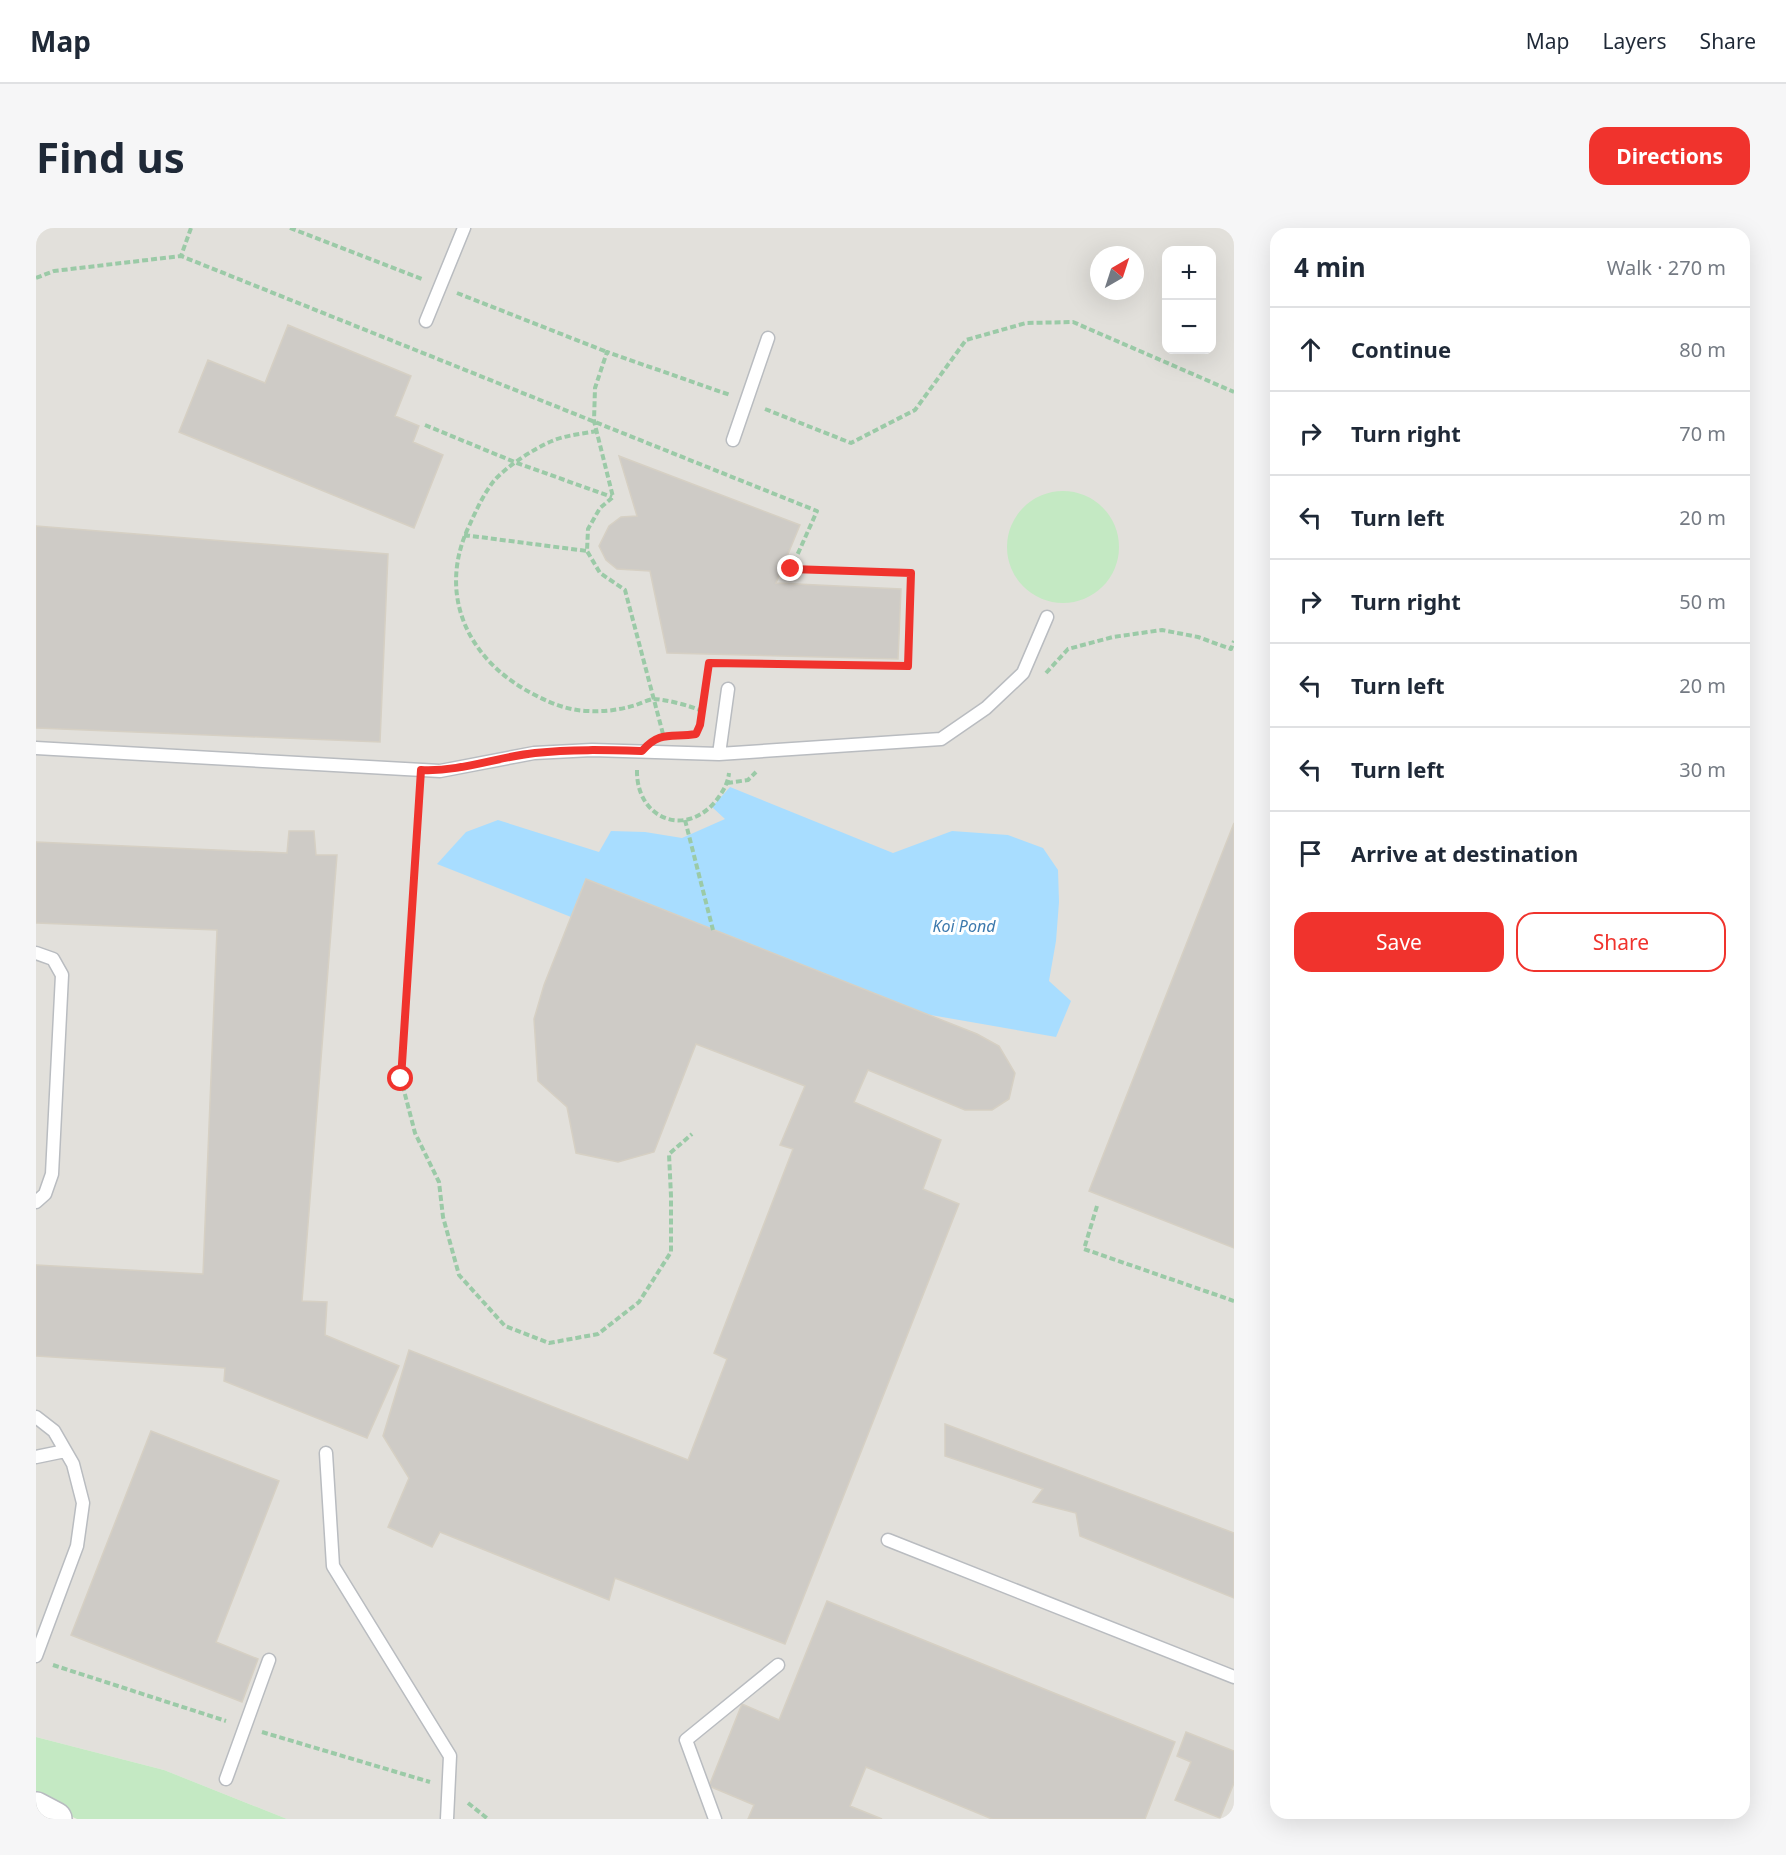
<!DOCTYPE html>
<meta charset="utf-8">
<style>
:root{--surface:#fff;--page:#f6f6f7;--text:#1f2937;--muted:#747a83;--line:#e0e1e3;--accent:#f0332d}
body{margin:0;font-family:"Noto Sans",sans-serif;background:var(--page);color:var(--text)}
.controls{position:absolute;right:18px;top:18px;display:grid;overflow:hidden;border-radius:12px;box-shadow:0 6px 24px #0002}
.controls button{width:54px;height:54px;display:grid;place-items:center;padding:0;border:0;border-bottom:2px solid var(--line);background:var(--surface);color:var(--text);font:30px sans-serif}
.compass{position:absolute;left:1054px;top:18px;width:54px;height:54px;border-radius:50%;background:var(--surface);box-shadow:0 6px 24px #0002;rotate:39deg}
.stop{position:absolute;width:18px;height:18px;margin:-14px;border:4px solid #f0332d;border-radius:50%;background:#fff}
.stop.end{background:#f0332d;border-color:#fff;box-shadow:0 2px 6px #0008}
.list{margin:0;padding:0;list-style:none}
h2{display:flex;justify-content:space-between;align-items:center;height:78px;margin:0;padding:0 24px;font-size:26px}
h2 small{font-size:20px;font-weight:400;color:var(--muted)}
.list li{display:grid;grid-template-columns:39px 1fr auto;gap:18px;align-items:center;box-sizing:border-box;height:84px;padding:0 24px;border-top:2px solid var(--line)}
.list b{display:block;font-size:22px;white-space:nowrap}
.list em{font-size:20px;font-style:normal;color:var(--muted)}
.actions{display:flex;gap:12px;padding:18px 24px}
.actions a{flex:1;padding:14px 0;border:2px solid var(--accent);border-radius:18px;text-align:center;font-size:21px;color:var(--accent)}
.actions .main{background:var(--accent);color:#fff}
.icon{flex:none;width:33px;height:33px;fill:none;stroke:currentColor;stroke-width:2;stroke-linecap:round;stroke-linejoin:round}
.map{position:relative;flex:none;width:1198px;height:1591px;overflow:hidden;border-radius:18px}
header{display:flex;align-items:center;gap:36px;box-sizing:border-box;height:84px;padding:0 30px;background:var(--surface);border-bottom:2px solid var(--line)}
header strong{font-size:28px}
nav{display:flex;gap:33px;margin-inline-start:auto;font-size:21px}
.intro{display:flex;align-items:center;justify-content:space-between;box-sizing:border-box;height:144px;padding:0 36px}
h1{margin:0;font-size:42px}
.button{padding:15px 27px;border-radius:18px;background:var(--accent);color:#fff;font-size:21px;font-weight:700}
main{display:flex;gap:36px;padding:0 36px}
aside{flex:1;background:var(--surface);border-radius:18px;box-shadow:0 6px 24px #0002}
.map>svg:first-child{display:block}
.industrial{fill:#e2e0db;fill-rule:evenodd}
.green{fill:#c4e9c3}
.water{fill:#a8ddff}
.building{fill:#cecbc6;stroke:#d6d0c4;stroke-width:1.5}
.lines{fill:none;stroke-linecap:round;stroke-linejoin:round}
.lane-casing{stroke:#b9bcc0;stroke-width:15}
.secondary-casing{stroke:#b8bbc0;stroke-width:36}
.path{stroke:#9bcaa7;stroke-width:4;stroke-dasharray:6 3;stroke-linecap:butt}
.lane{stroke:#fff;stroke-width:12}
.secondary{stroke:#fff;stroke-width:33}
.route{stroke:#f0332d;stroke-width:8}
.labels{text-anchor:middle;dominant-baseline:central;stroke-width:6;stroke-linejoin:round;paint-order:stroke}
.water-label{font-size:16px;font-style:italic;fill:#3c79ad;stroke:#fff}
</style>
<header>
<strong>Map</strong>
<nav><a>Map</a><a>Layers</a><a>Share</a></nav>
</header>
<div class="intro"><h1>Find us</h1><a class="button">Directions</a></div>
<main>
<div class="map">
<svg width="1198" height="1591" viewBox="0 0 1198 1591">
<rect width="100%" height="100%" fill="#f1eee7"/>
<path class="industrial" d="M0,0H1198V1591H251L128,1542L0,1509ZM1130,22H1176V122H1130ZM1063,27H1099V63H1063Z"/>
<path class="green" d="M971 319a56 56 0 1 1 112 0a56 56 0 1 1-112 0Z
M0,1509L128,1542L251,1591H41L0,1573Z"/>
<path class="water" d="M694,559L857,625L916,603L972,607L1007,620L1022,642L1023,674L1020,713L1013,753L1035,773L1020,809L889,786L535,689L401,636L430,604L462,592L563,624L575,603L609,604L646,610L689,591L676,579Z"/>
<path class="building" d="M252,97L375,148L359,188L383,198L377,214L407,227L378,300L143,204L172,132L229,155Z
M583,228L764,297L740,355L865,361L862,431L631,425L614,343L581,341L570,332L563,318L573,298L585,289L601,288Z
M0,298L352,326L344,514L0,500Z
M1198,595V1020L1053,963Z
M253,603H278L280,627H301L266,1073L291,1074L289,1107L363,1138L331,1210L188,1153L189,1140L0,1128V1037L167,1046L181,702L0,695V614L251,625Z
M550,651L941,806L963,818L979,845L973,871L956,882H929L832,842L818,874L905,912L887,961L923,976L749,1416L579,1350L573,1372L404,1304L396,1319L352,1299L373,1250L347,1208L373,1122L652,1232L691,1131L678,1125L757,921L744,917L769,858L660,816L618,924L582,934L540,925L531,879L502,853L498,791L508,757Z
M909,1196L1198,1305V1370L1044,1308L1040,1285L997,1274L1007,1261L909,1228Z
M115,1203L243,1253L180,1414L222,1431L206,1474L35,1407Z
M791,1373L1139,1514L1109,1591H956L830,1539L814,1578L846,1591H712L718,1577L673,1558L706,1476L743,1492Z
M1150,1504L1198,1523V1555L1184,1590L1139,1572L1155,1534L1141,1528Z"/>
<g class="lines">
<g class="lane-casing">
<path id="lane" d="M390,93L428,0
M697,212L732,110
M0,520L404,543L498,525L556,522L683,526L905,511L950,480L987,445L1011,389
M683,526L692,461
M0,725L17,731L26,747L16,946L9,966L0,974
M0,1189L18,1203L37,1236L47,1275L41,1318L0,1428
M290,1225L297,1338L414,1528L411,1591
M0,1229L29,1223
M852,1312L1198,1449
M190,1551L233,1432
M679,1591L650,1512L742,1437"/>
</g>
<g class="secondary-casing">
<path id="secondary" d="M0,1581L19,1591"/>
</g>
<path class="path" d="M155,0L145,28L781,283L755,341L875,345L872,438L673,435L664,497L660,506
M254,0L386,51
M0,50L18,43L145,28
M421,65L571,124
M729,181L815,215L879,182L930,112L990,95L1037,94L1198,164
M389,197L481,235L576,269
M561,203C546,206 530,207 516,213C499,220 469,239 457,254C447,267 440,283 433,298C400,368 433,434 499,467C516,476 532,482 551,483C568,484 583,482 600,477C605,475 612,472 617,471C629,471 655,478 666,483
M428,307L551,323
M1010,445L1032,421L1077,409L1126,402L1162,409L1195,421L1198,413
M627,506L589,362L564,345L551,323L552,301L564,280L577,269L558,193L559,160L571,124L694,167
M601,542C600,590 648,610 679,574C686,565 692,556 693,545
M691,555L712,552L720,544
M384,561L365,851L379,905L403,954L407,989L423,1047L469,1098L513,1115L562,1106L603,1074L635,1024V968L633,926L656,906
M649,592L677,702
M1061,978L1048,1021L1198,1073
M17,1437L190,1493
M226,1504L394,1554
M432,1575L452,1591"/>
<use href="#lane" class="lane"/>
<use href="#secondary" class="secondary"/>
</g>
<g class="lines">
<path class="route" d="M365,851L385,542C424,544 461,529 499,525C535,521 570,522 606,523C624,502 636,510 660,506L664,497L673,435L872,438L875,345L755,341"/>
</g>
<g class="labels">
<g class="water-label">
<text x="928" y="698">Koi Pond</text>
</g>
</g>
</svg>
<div class="controls">
<button>+</button>
<button>−</button>
</div>
<svg class="compass" viewBox="-18 -18 36 36"><path d="M0-13l5 13h-10z" fill="#e53935"/><path d="M0 13l5-13h-10z" fill="#747a83"/></svg>
<div class="stop" style="left:365px;top:851px"></div>
<div class="stop end" style="left:755px;top:341px"></div>
</div>
<aside>
<h2>4 min<small>Walk · 270 m</small></h2>
<ul class="list">
<li><svg class="icon" aria-label="ahead" viewBox="0 0 24 24"><path d="M12 20V5M6 11l6-6 6 6"/></svg><div><b>Continue</b></div><em>80 m</em></li>
<li><svg class="icon" aria-label="right" viewBox="0 0 24 24"><path d="M7 20v-9h11M14 6l5 5-5 5"/></svg><div><b>Turn right</b></div><em>70 m</em></li>
<li><svg class="icon" aria-label="left" viewBox="0 0 24 24"><path d="M17 20v-9H6M10 6l-5 5 5 5"/></svg><div><b>Turn left</b></div><em>20 m</em></li>
<li><svg class="icon" aria-label="right" viewBox="0 0 24 24"><path d="M7 20v-9h11M14 6l5 5-5 5"/></svg><div><b>Turn right</b></div><em>50 m</em></li>
<li><svg class="icon" aria-label="left" viewBox="0 0 24 24"><path d="M17 20v-9H6M10 6l-5 5 5 5"/></svg><div><b>Turn left</b></div><em>20 m</em></li>
<li><svg class="icon" aria-label="left" viewBox="0 0 24 24"><path d="M17 20v-9H6M10 6l-5 5 5 5"/></svg><div><b>Turn left</b></div><em>30 m</em></li>
<li><svg class="icon" aria-label="arrive" viewBox="0 0 24 24"><path d="M6 21V4h12l-3 4 3 4H6"/></svg><div><b>Arrive at destination</b></div></li>
</ul>
<div class="actions"><a class="main">Save</a><a>Share</a></div>
</aside>
</main>
